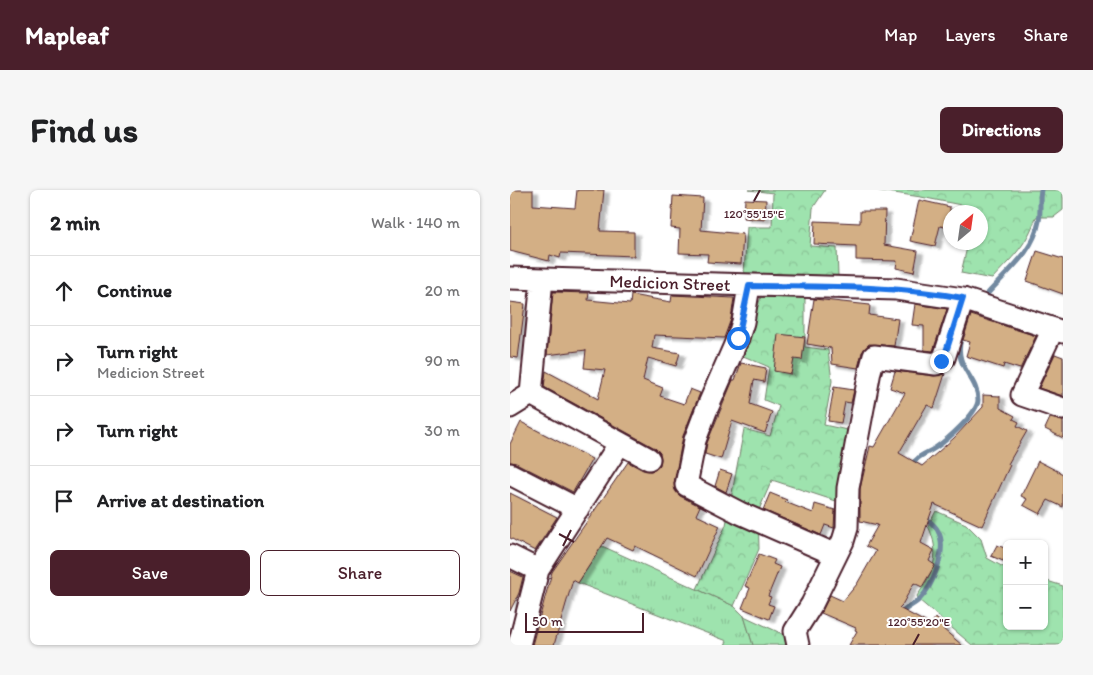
<!DOCTYPE html>
<meta charset="utf-8">
<style>
:root{--surface:#fff;--page:#f6f6f6;--text:#202124;--muted:#757577;--line:#e0e0e0;--accent:#4a1f2b}
body{margin:0;font-family:Itim,sans-serif;background:var(--page);color:var(--text)}
.controls{position:absolute;right:15px;bottom:15px;display:grid;overflow:hidden;border-radius:8px;box-shadow:0 1px 4px #0004}
.controls button{width:45px;height:45px;display:grid;place-items:center;padding:0;border:0;border-bottom:1px solid var(--line);background:var(--surface);color:var(--text);font:25px sans-serif}
.compass{position:absolute;left:433px;top:15px;width:45px;height:45px;border-radius:50%;background:var(--surface);box-shadow:0 1px 4px #0004;rotate:29deg}
.scale{position:absolute;left:15px;bottom:12px;width:119px;box-sizing:border-box;padding-left:5px;border:2px solid #4a1f2b;border-top:0;font-size:14px;line-height:18px;white-space:nowrap;color:#4a1f2b;-webkit-text-stroke:4px #fff;paint-order:stroke}
.stop{position:absolute;width:15px;height:15px;margin:-11px;border:4px solid #1a73e8;border-radius:50%;background:#fff}
.stop.end{background:#1a73e8;border-color:#fff;box-shadow:0 1px 5px #0008}
.list{margin:0;padding:0;list-style:none}
h2{display:flex;justify-content:space-between;align-items:center;height:65px;margin:0;padding:0 20px;font-size:21px}
h2 small{font-size:16px;font-weight:400;color:var(--muted)}
.list li{display:grid;grid-template-columns:32px 1fr auto;gap:15px;align-items:center;box-sizing:border-box;height:70px;padding:0 20px;border-top:1px solid var(--line)}
.list b{display:block;font-size:19px;white-space:nowrap}
.list p{margin:0;font-size:16px;white-space:nowrap;color:var(--muted)}
.list em{font-size:16px;font-style:normal;color:var(--muted)}
.actions{display:flex;gap:10px;padding:15px 20px}
.actions a{flex:1;padding:11px 0;border:1px solid var(--accent);border-radius:8px;text-align:center;font-size:18px;color:var(--accent)}
.actions .main{background:var(--accent);color:#fff}
.icon{flex:none;width:28px;height:28px;fill:none;stroke:currentColor;stroke-width:2;stroke-linecap:round;stroke-linejoin:round}
.map{position:relative;flex:none;width:553px;height:455px;overflow:hidden;border-radius:8px}
header{display:flex;align-items:center;gap:30px;box-sizing:border-box;height:70px;padding:0 25px;background:var(--accent);color:#fff}
header strong{font-size:24px}
nav{display:flex;gap:28px;margin-inline-start:auto;font-size:18px}
.intro{display:flex;align-items:center;justify-content:space-between;box-sizing:border-box;height:120px;padding:0 30px}
h1{margin:0;font-size:35px}
.button{padding:12px 22px;border-radius:8px;background:var(--accent);color:#fff;font-size:18px;font-weight:700}
main{display:flex;gap:30px;padding:0 30px}
aside{flex:1;background:var(--surface);border-radius:8px;box-shadow:0 1px 4px #0004}
.map>svg:first-child{display:block}
.grass{fill:url(#grass-tufts);stroke:#74816c}
.forest{fill:url(#forest-crowns);stroke:#74816c}
.lines{fill:none;stroke-linecap:round;stroke-linejoin:round}
.stream{stroke:#7289a0;stroke-width:5}
.building{fill:#d3af85;stroke:#4a1f2b;filter:url(#shadow)}
.minor-casing{stroke:#4a1f2b;stroke-width:25}
.minor{stroke:#fff;stroke-width:21}
.route{stroke:#1a73e8;stroke-width:6}
.ticks{fill:none;stroke:#4a1f2b;stroke-width:2}
.labels{text-anchor:middle;dominant-baseline:central;stroke-width:4;stroke-linejoin:round;paint-order:stroke}
.street-label{font-size:18px;fill:#4a1f2b;stroke:#fff}
.ticks-label{font-size:12px;text-anchor:middle;fill:#4a1f2b;stroke:#fff;stroke-width:4;stroke-linejoin:round;paint-order:stroke}
</style>
<header>
<strong>Mapleaf</strong>
<nav><a>Map</a><a>Layers</a><a>Share</a></nav>
</header>
<div class="intro"><h1>Find us</h1><a class="button">Directions</a></div>
<main>
<aside>
<h2>2 min<small>Walk · 140 m</small></h2>
<ul class="list">
<li><svg class="icon" aria-label="ahead" viewBox="0 0 24 24"><path d="M12 20V5M6 11l6-6 6 6"/></svg><div><b>Continue</b></div><em>20 m</em></li>
<li><svg class="icon" aria-label="right" viewBox="0 0 24 24"><path d="M7 20v-9h11M14 6l5 5-5 5"/></svg><div><b>Turn right</b><p>Medicion Street</p></div><em>90 m</em></li>
<li><svg class="icon" aria-label="right" viewBox="0 0 24 24"><path d="M7 20v-9h11M14 6l5 5-5 5"/></svg><div><b>Turn right</b></div><em>30 m</em></li>
<li><svg class="icon" aria-label="arrive" viewBox="0 0 24 24"><path d="M6 21V4h12l-3 4 3 4H6"/></svg><div><b>Arrive at destination</b></div></li>
</ul>
<div class="actions"><a class="main">Save</a><a>Share</a></div>
</aside>
<div class="map">
<svg width="553" height="455" viewBox="0 0 553 455">
<defs>
<pattern id="grass-tufts" width="24" height="20" patternUnits="userSpaceOnUse" patternTransform="scale(1.25)"><rect width="24" height="20" fill="#9ee3ae"/><path d="M3 7l-1-3M5 7V3M7 7l1-3M15 17l-1-3M17 17v-4M19 17l1-3" fill="none" stroke="#8ac296"/></pattern>
<pattern id="forest-crowns" width="20" height="18" patternUnits="userSpaceOnUse" patternTransform="scale(1.25)"><rect width="20" height="18" fill="#9ee3ae"/><path d="M2 6a3 3 0 1 1 6 0M12 15a3 3 0 1 1 6 0" fill="none" stroke="#8ac296"/></pattern>
<filter id="shadow"><feDropShadow dx="5.5" dy="3" stdDeviation="1" flood-color="#0004"/></filter>
</defs>
<rect width="100%" height="100%" fill="#fff"/>
<filter id="ink" filterUnits="userSpaceOnUse"><feTurbulence type="fractalNoise" baseFrequency=".02" numOctaves="2"/><feDisplacementMap in="SourceGraphic" scale="10" xChannelSelector="R" yChannelSelector="G"/><feConvolveMatrix kernelMatrix="1 2 1 2 8 2 1 2 1" color-interpolation-filters="sRGB"/></filter>
<g filter="url(#ink)">
<path class="grass" d="M92,356L224,416L234,426L243,455H215L217,451L68,393Z"/>
<path class="forest" d="M239,0H315L303,18L300,56L327,58L328,86L234,83L237,37H262L263,3Z
M364,0H553V20L544,27H526C516,57 502,67 482,89L451,83L458,53L470,52V22H465L466,18L411,7Z
M251,107L295,108V157L318,160L322,191L314,235L342,241L329,312L262,290L248,322L249,359L224,416L187,399L216,335L234,239L260,246L269,216L254,210L259,177L231,165Z
M426,321L456,334L471,349L477,368L497,379V436H534V390L553,396V455H462L409,410L407,406C424,382 431,363 418,336Z
M234,426L279,447L280,455H243Z"/>
<g class="lines">
<path class="stream" d="M473,109C493,84 523,65 529,31C531,21 529,10 531,0
M454,139L459,127L466,118
M401,276C407,266 416,264 425,258C436,251 468,223 468,210C468,187 443,177 451,149
M390,424C396,418 403,415 409,410C423,396 438,359 428,341C425,335 419,331 414,327"/>
</g>
<path class="building" d="M0,0H23V15L65,18L67,0H94L90,41L124,42V66L51,63L50,68L40,65L39,71L0,61Z
M163,6L193,8L191,40L233,44L231,74L197,72L198,64L169,63L170,39L161,38Z
M235,9L256,10L255,30L234,28Z
M409,10L440,17V38L430,36L425,56L400,51Z
M350,21H375L374,55L408,61L404,82L386,78L387,71L346,70V56L304,54L305,31L350,33Z
M527,61L553,69V104L517,91Z
M43,102L79,103L78,110L120,114L121,105L161,112L162,105L224,108L221,129L214,148L144,145L142,158L170,163L166,176L138,168L133,190L153,198L150,206L174,214L180,199L190,203L173,246L164,293L165,300L170,306L190,316L186,325L210,336L187,386L125,356L123,360L97,348L68,393L63,390L44,455H22L42,382L118,272L133,280L140,281L145,280L150,275L151,269L150,263L145,258L34,197L36,181L88,209L95,180L74,178L76,160L37,165Z
M304,109L360,115L359,125L388,129L384,156L359,154L352,162L348,178L322,174L321,158L297,154Z
M0,112L15,114L8,168L0,167Z
M405,114L437,119L423,161L414,160V136L402,135Z
M461,125L526,146L510,179L494,174L493,178L456,166L460,152L453,150Z
M268,144L295,147L292,170L284,169L281,184L264,181Z
M545,164L553,167V206L529,198Z
M231,173L256,178L254,192L244,190L240,214L262,222L255,243L222,231L211,269L195,264L197,253L208,226L223,190H225Z
M385,181L424,186L435,184L424,218L417,215L389,263L412,276L444,248L473,217V205L490,206V218L505,226L503,229L509,232L507,236L517,241L498,274L500,275L472,336L424,314L411,353L424,360L419,371L425,375L412,397L404,393L392,415L389,418L421,435L425,428L436,435L433,439L452,455H339L347,441L345,440L346,438L311,423L320,405L333,411L347,394L366,361L356,356L368,335L350,331V299L360,256L364,257L395,203L380,198Z
M324,197L344,200L341,213L335,212L331,233L318,231Z
M540,228L553,231V248L535,239Z
M11,232L82,269L63,302L6,273L0,272V254Z
M528,271L553,284V317L538,310L530,324L513,315L517,309L511,306Z
M210,280L222,284L216,302L205,296Z
M0,303L47,327L25,361L0,348Z
M260,303L277,310L275,312L303,323L305,314L325,320L324,338L315,335L311,345L253,320Z
M487,355L497,359V364L493,371L481,366Z
M249,364L265,370L263,374L270,377L258,406L261,407L258,414L264,416L259,429L232,418L240,398L235,396Z
M0,381L13,387L9,403L0,421Z"/>
<g class="lines">
<g class="minor-casing">
<path id="minor" d="M0,88L386,99L453,109L553,142
M239,96L233,132L228,148L196,221L185,250L176,295L230,323L326,365
M543,139L512,205L553,219
M21,204L32,89
M0,217L21,204
M110,253L139,269
M0,284L68,319
M0,366L28,380
M9,455L28,380L110,253L21,204
M288,455L285,441L302,414L333,351L337,338L338,298L360,181L364,166L426,174L434,168L453,109"/>
</g>
<use href="#minor" class="minor"/>
</g>
</g>
<g class="lines" filter="url(#ink)">
<path class="route" d="M228,148L239,96C311,97 382,95 453,108L434,168L431,171"/>
</g>
<path class="ticks" d="M244,11L250,0M49,344L64,352M53,356L61,340M403,455L409,444"/>
<g class="labels">
<g class="street-label">
<text transform="translate(160 93) rotate(2)">Medicion Street</text>
</g>
</g>
<g class="ticks-label">
<text x="244" y="28">120°55'15"E</text>
<text x="409" y="436">120°55'20"E</text>
</g>
</svg>
<div class="controls">
<button>+</button>
<button>−</button>
</div>
<svg class="compass" viewBox="-18 -18 36 36"><path d="M0-13l5 13h-10z" fill="#e53935"/><path d="M0 13l5-13h-10z" fill="#757577"/></svg>
<div class="scale">50 m</div>
<div class="stop" style="left:228px;top:148px"></div>
<div class="stop end" style="left:431px;top:171px"></div>
</div>
</main>
